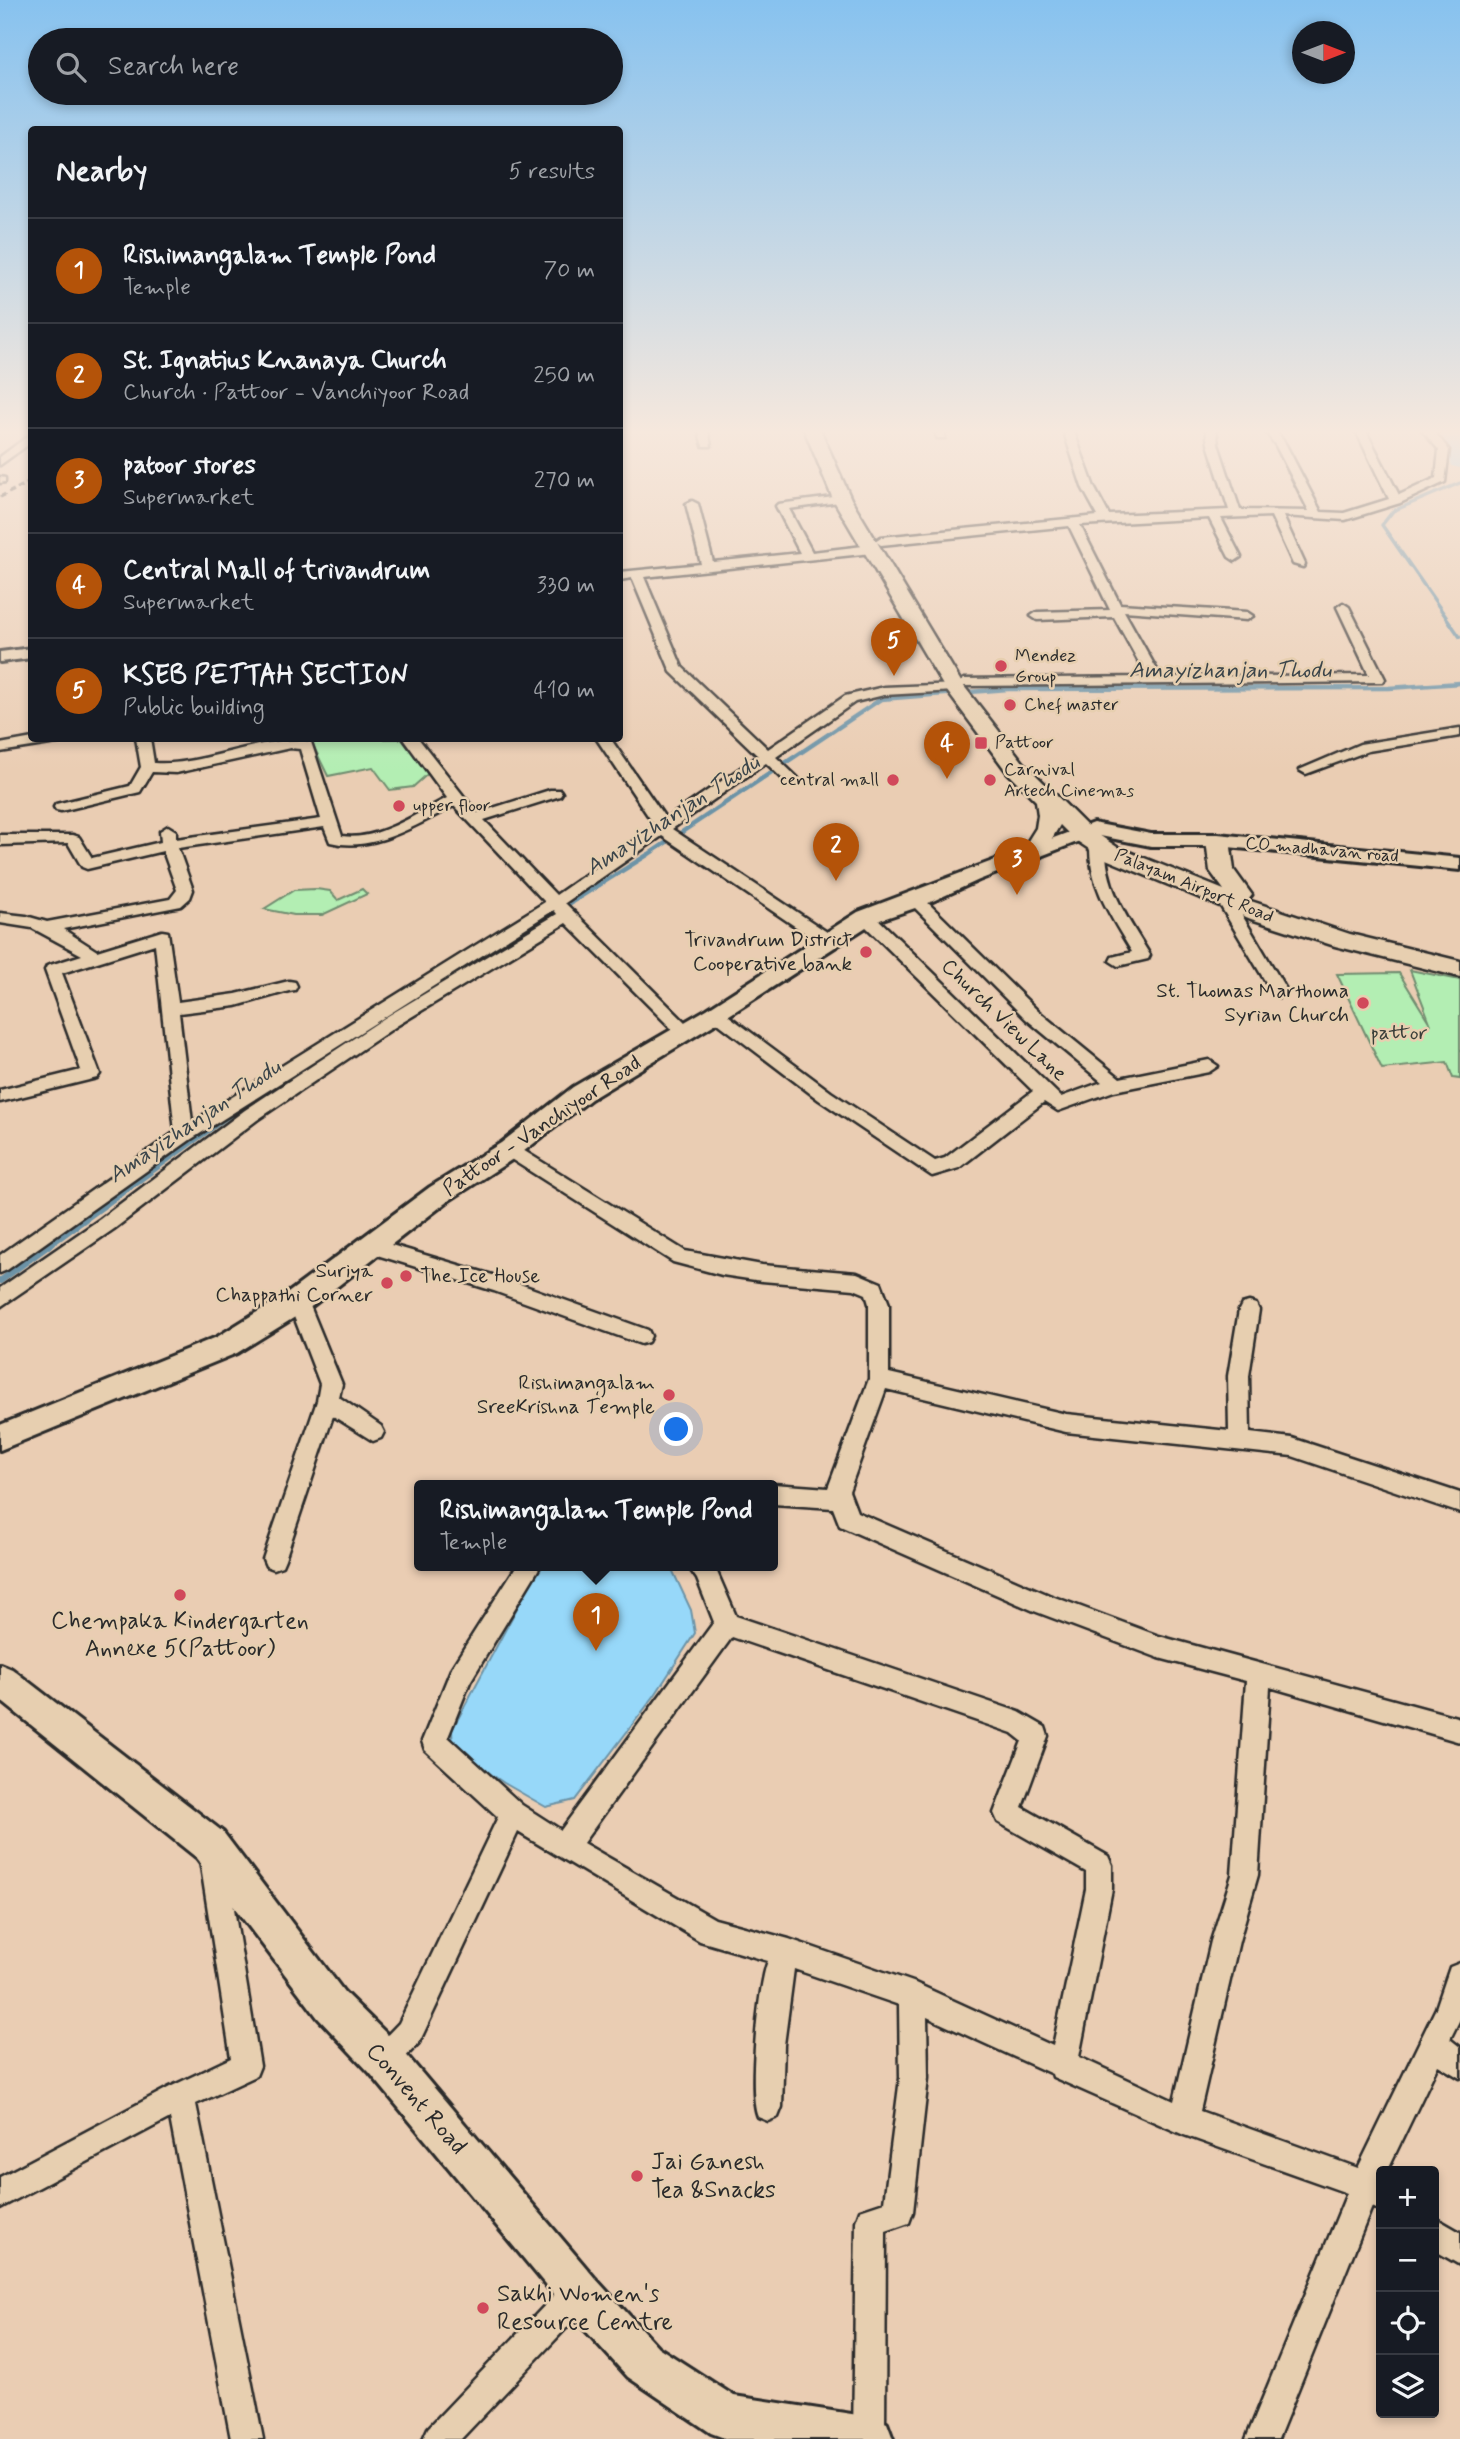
<!DOCTYPE html>
<meta charset="utf-8">
<style>
:root{--surface:#171b24;--page:#242831;--text:#f1f3f6;--muted:#9ea1a6;--line:#363941;--accent:#b45309}
body{margin:0;font-family:Mynerve,sans-serif;background:var(--page);color:var(--text)}
.controls{position:absolute;right:21px;bottom:21px;display:grid;overflow:hidden;border-radius:7px;box-shadow:0 4px 10px #0003}
.controls button{width:63px;height:63px;display:grid;place-items:center;padding:0;border:0;border-bottom:2px solid var(--line);background:var(--surface);color:var(--text);font:35px sans-serif}
.compass{position:absolute;left:1292px;top:21px;width:63px;height:63px;border-radius:50%;background:var(--surface);box-shadow:0 4px 10px #0003;rotate:90deg}
.you{position:absolute;left:677px;top:1430px;width:24px;height:24px;margin:-18px;border:5px solid #fff;border-radius:50%;background:#1a73e8;box-shadow:0 0 0 10px #1a73e833}
.badge{display:grid;place-items:center;width:46px;height:46px;border-radius:50%;background:var(--accent);color:#fff;font-size:23px;font-weight:700}
.pin{position:absolute;translate:-50% -58px;filter:drop-shadow(0 2px 4px #0008)}
.pin::after{content:'';position:absolute;top:37px;width:24px;height:21px;background:inherit;clip-path:polygon(0 0,100% 0,50% 100%)}
.popup{position:absolute;left:414px;top:1480px;width:364px;height:91px;box-sizing:border-box;display:grid;place-content:center;border-radius:7px;background:var(--surface);filter:drop-shadow(0 2px 5px #0005);font-size:23px;white-space:nowrap;color:var(--muted)}
.popup b{font-size:26px;color:var(--text)}
.popup::after{content:'';position:absolute;left:50%;top:100%;margin-left:-14px;border:14px solid transparent;border-top-color:var(--surface)}
.list{margin:0;padding:0;list-style:none}
h2{display:flex;justify-content:space-between;align-items:center;height:91px;margin:0;padding:0 28px;font-size:30px}
h2 small{font-size:23px;font-weight:400;color:var(--muted)}
.list li{display:grid;grid-template-columns:46px 1fr auto;gap:21px;align-items:center;box-sizing:border-box;height:105px;padding:0 28px;border-top:2px solid var(--line)}
.list b{display:block;font-size:26px;white-space:nowrap}
.list p{margin:0;font-size:23px;white-space:nowrap;color:var(--muted)}
.list em{font-size:23px;font-style:normal;color:var(--muted)}
.icon{flex:none;width:38px;height:38px;fill:none;stroke:currentColor;stroke-width:2;stroke-linecap:round;stroke-linejoin:round}
.map{position:relative;flex:none;width:1460px;height:2439px;overflow:hidden}
.search{position:absolute;background:var(--surface);box-shadow:0 4px 10px #0003;left:28px;top:28px;width:595px;height:77px;display:flex;align-items:center;gap:18px;box-sizing:border-box;padding:0 24px;border-radius:38px;color:var(--muted);font-size:26px}
.panel{position:absolute;background:var(--surface);box-shadow:0 4px 10px #0003;left:28px;top:126px;width:595px;height:616px;border-radius:7px}
.map>svg:first-child{display:block}
.green{fill:#b3eeb3;stroke:#6f8c6f;stroke-width:2}
.water{fill:#97d8f9;stroke:#6c93a7;stroke-width:2}
.lines{fill:none;stroke-linecap:round;stroke-linejoin:round}
.stream-far2{stroke:#6c93a7;stroke-width:3.5}
.stream-far1{stroke:#6c93a7;stroke-width:4.5}
.stream{stroke:#6c93a7;stroke-width:6}
.river{fill:#97d8f9;fill-rule:evenodd}
.street-casing{stroke:#2b2b2b;stroke-width:5}
.secondary-casing{stroke:#2b2b2b;stroke-width:6}
.primary-casing{stroke:#2b2b2b;stroke-width:5}
.street{fill:#e7cfb0;fill-rule:evenodd}
.secondary{fill:#e7cfb0;fill-rule:evenodd}
.primary{fill:#e7cfb0;fill-rule:evenodd}
.rail{stroke:#2b2b2b;stroke-width:3.5;stroke-dasharray:6 3.5;stroke-linecap:butt}
.poi-dot{fill:#d1495b;stroke:#e7cfb0;stroke-width:2.5}
.labels{text-anchor:middle;dominant-baseline:central;stroke-width:5;stroke-linejoin:round;paint-order:stroke}
.far-poi-label{font-size:18px;fill:#2b2b2b;stroke:#e7cfb0;text-anchor:start}
.far-street-label{font-size:18px;fill:#2b2b2b;stroke:#e7cfb0}
.poi-label{font-size:21px;fill:#2b2b2b;stroke:#e7cfb0;text-anchor:end}
.street-label{font-size:21px;fill:#2b2b2b;stroke:#e7cfb0}
.park-label{font-size:21px;fill:#393e39;stroke:#e7cfb0}
.water-label{font-size:23px;font-style:italic;fill:#3b454a;stroke:#e7cfb0}
.near-poi-label{font-size:24px;fill:#2b2b2b;stroke:#e7cfb0;text-anchor:start}
.near-street-label{font-size:24px;fill:#2b2b2b;stroke:#e7cfb0}
</style>
<div class="map">
<svg width="1460" height="2439" viewBox="0 0 1460 2439">
<rect width="100%" height="100%" fill="#eacdb3"/>
<filter id="ink" filterUnits="userSpaceOnUse"><feTurbulence type="fractalNoise" baseFrequency=".0143" numOctaves="2"/><feDisplacementMap in="SourceGraphic" scale="14" xChannelSelector="R" yChannelSelector="G"/><feConvolveMatrix kernelMatrix="1 2 1 2 8 2 1 2 1" color-interpolation-filters="sRGB"/></filter>
<g filter="url(#ink)">
<path class="green" d="M310,739H405L431,771L413,787L390,790L373,767L328,776Z
M316,889L330,891L338,900L362,889L367,894L322,915H294L264,909L294,890Z
M1410,970L1460,980V1079L1453,1078L1447,1062L1382,1069L1337,974L1399,973L1431,1025Z"/>
<path class="water" d="M540,1565H670L691,1610L695,1633L655,1695L575,1800L546,1807L504,1783L453,1748L452,1730Z"/>
<g class="lines">
<path class="stream-far2" d="M1460,483L1393,511L1382,525L1460,637"/>
<path class="stream-far1" d="M443,982L649,854L881,699L1008,689L1389,688L1460,683"/>
<path class="stream" d="M419,997L446,980
M0,1281L222,1120L371,1027"/>
<path class="river" d="M1439,429H1460V468L1452,466Z"/>
<g class="street-casing">
<path id="street" d="M698,429H708L711,446H703Z
M935,429H945V438H937Z
M1063,429H1073L1094,487L1109,515L1229,510L1208,444L1206,429H1216L1218,444L1240,510L1309,511L1276,446L1264,429H1275L1286,445L1321,512L1344,513L1389,499L1355,429H1365L1399,495L1436,478L1439,450L1421,429H1432L1449,450L1445,482L1400,503L1345,520L1283,516L1305,564L1303,567L1293,564L1271,516L1221,518L1241,557L1235,561L1229,557L1209,518L1080,525L1120,604L1247,612L1253,616L1247,620L1124,611L1161,677L1369,675L1337,607L1343,603L1349,607L1385,679L1383,682L960,686L959,690L954,691L884,695L855,702L776,757L797,777L799,780L797,783H787L766,763L672,829L836,938L838,942L836,946H824L662,836L565,903L691,1028L694,1032L691,1036H679L566,923L398,1025L257,1120L114,1229L0,1307V1288L100,1219L245,1110L386,1017L557,914L554,910L190,1140L7,1270L0,1273V1255L175,1132L155,944L62,973L100,1074L97,1078L0,1102V1090L81,1070L45,970L47,966L82,955L32,928L0,923V913L26,916L47,922L170,899L177,890L163,851L87,869L82,867L68,843L0,845V835H73L79,837L92,858L161,842L160,831L168,826L176,831V839L321,819L300,749L290,748L176,773L152,772L140,792L61,811L56,810L54,807L56,804L130,786L141,767L136,738H150L154,763C204,767 269,732 311,742L342,836C377,842 417,813 447,798L403,738H418L477,813L550,790H560L562,793L560,796L484,820L556,895L655,826L596,738H610L666,819L758,756L671,672L632,578L620,580V572L701,564L686,504L692,501L698,504L713,562L800,553L776,506L778,504L842,496L848,499L846,501L789,509L812,552L872,545L878,549L872,553L644,577L682,667L768,749L845,696L884,687L958,684L964,679L1147,677L1114,617L1037,620L1031,616L1037,612L1110,610L1069,526L881,545L875,541L881,537L1098,516L1082,487ZM454,806L545,902L192,1122L179,1013L236,1006L289,991L295,990L297,986L295,982L289,981L236,994L178,1002L168,932L162,931L97,951L63,929L181,906L190,898L193,890L178,848L324,827L330,842C374,853 416,825 454,806Z
M32,433V442L0,465V457Z
M0,477L5,478V482L0,483Z
M1460,728V736L1368,751L1306,774L1299,770L1360,744Z
M33,738H70L63,742L0,752V744Z
M1098,840L1106,845C1104,887 1129,920 1150,955L1148,959L1118,966L1110,961L1112,957L1132,952C1112,918 1089,886 1090,845Z
M916,895L922,897L1038,1011L1120,1078L1209,1060L1218,1066L1209,1072L1114,1091L1058,1111L1044,1102L959,1168L932,1176L819,1100L706,1014L709,1010H721L831,1092L935,1161L945,1158L1033,1091L860,921L858,917L860,913H872L1061,1097L1102,1082L1026,1019L910,903L908,900Z
M1225,895L1233,900L1287,991L1285,995L1279,997L1271,991L1217,900Z
M510,1142L685,1251L762,1265L857,1273L881,1283L889,1304V1373L1066,1414L1229,1431L1228,1376L1239,1310L1242,1304L1249,1302L1256,1304L1259,1310L1249,1376L1250,1433L1292,1438L1460,1493V1513L1292,1456L1066,1432L886,1389L849,1491L857,1512L1049,1595L1159,1636L1460,1718V1742L1270,1687L1258,1875L1239,1941L1200,2111L1358,2168L1436,2008L1450,1967L1460,1963V2019L1450,2039L1460,2047V2078L1438,2065L1387,2171H1381V2211L1372,2207L1278,2439H1246L1347,2193L1184,2135L1053,2077L1052,2074L927,2017L928,2078L913,2212L909,2223L886,2231L885,2438L853,2439L856,2221L860,2210L884,2202L900,2078L899,2005L794,1969L784,2045L782,2107L778,2117L768,2121L758,2117C748,2095 758,1985 768,1961L700,1941L518,1832L419,2043L394,2069L384,2073L374,2069L370,2059L374,2049L399,2023L498,1817L425,1750L422,1741L452,1667L517,1565H541L470,1682L448,1737L522,1805L561,1830L714,1622L697,1579L687,1565H714L736,1616L1019,1712L1045,1727L1048,1736L1022,1807L1108,1856L1112,1865V1889L1079,2057L1174,2101L1211,1941L1232,1875L1246,1681L1159,1658L1034,1611L840,1526L833,1508L773,1504V1484L828,1488L869,1379V1304L866,1294L854,1289L762,1281L722,1275L673,1262L503,1154L501,1149L503,1144ZM732,1637L1012,1733L1022,1741L994,1813L998,1822L1086,1872V1889L1053,2046L913,1982L789,1939L715,1919L583,1843Z
M371,1239L506,1279L648,1330L651,1336L648,1342L641,1344L494,1291L364,1251L361,1246L364,1241Z
M298,1293L305,1295L308,1301L342,1384L339,1397L381,1426L384,1432L381,1438L373,1441L333,1416L285,1559L282,1566L274,1569L266,1566L263,1559L317,1401L320,1384L288,1301L291,1295Z
M213,1847L222,1851L226,1860L260,2066L256,2076L196,2104L263,2439H231L170,2118L0,2208V2177L170,2087L231,2058L200,1860L204,1851Z
M1434,2217L1460,2232V2265L1434,2250Z
M579,2277L590,2281L594,2292L590,2303L461,2439H423L428,2428L568,2281Z"/>
</g>
<g class="secondary-casing">
<path id="secondary" d="M32,648V658L0,662V652Z
M1093,823L1151,834H1218L1460,858V870L1218,846H1151L1095,835L979,880L924,905L874,922L723,1019L591,1099L519,1155L448,1201L308,1309L237,1353L0,1450V1425L217,1337L288,1293L430,1187L501,1143L573,1087L707,1009L858,912Z
M0,1664L12,1669L223,1832L344,1992L398,2045L594,2277L658,2347L734,2396L871,2417L887,2423L893,2439H727L711,2433L628,2377L564,2307L370,2073L318,2018L197,1858L0,1700Z"/>
</g>
<g class="primary-casing">
<path id="primary" d="M804,429H820L851,499L963,685L1023,762L1090,829L1117,847L1224,890L1210,871L1206,840L1210,835H1226L1230,840L1234,870L1252,895L1248,900L1350,934L1460,961V977L1335,946L1251,919L1101,857L1074,839L1060,825L1041,857H1025L1021,852L1036,828L1038,815L1036,801L1007,772L944,687L833,499Z"/>
</g>
<use href="#street" class="street"/>
<use href="#secondary" class="secondary"/>
<use href="#primary" class="primary"/>
<path class="rail" d="M0,497L32,481"/>
</g>
</g>
<linearGradient id="sky" x2="0" y2="1"><stop stop-color="#87c2ef"/><stop offset="0.56" stop-color="#f6e8dd"/><stop offset="1" stop-color="#f6e8dd" stop-opacity="0"/></linearGradient>
<rect width="1460" height="771" fill="url(#sky)"/>
<g class="poi-dot">
<circle cx="1001" cy="666" r="7"/>
<circle cx="1010" cy="705" r="7"/>
<rect x="974" y="736" width="14" height="14" rx="3.5"/>
<circle cx="893" cy="780" r="7"/>
<circle cx="990" cy="780" r="7"/>
<circle cx="399" cy="806" r="7"/>
<circle cx="866" cy="952" r="7"/>
<circle cx="1363" cy="1003" r="7"/>
<circle cx="406" cy="1276" r="7"/>
<circle cx="387" cy="1283" r="7"/>
<circle cx="669" cy="1395" r="7"/>
<circle cx="180" cy="1595" r="7"/>
<circle cx="637" cy="2176" r="7"/>
<circle cx="483" cy="2308" r="7"/>
</g>
<g class="labels">
<g class="far-poi-label">
<text x="1015" y="656">Mendez<tspan x="1015" dy="21">Group</tspan></text>
<text x="1024" y="705">Chef master</text>
<text x="995" y="743">Pattoor</text>
<text x="1004" y="770">Carnival<tspan x="1004" dy="21">Artech Cinemas</tspan></text>
<text x="879" y="780" text-anchor="end">central mall</text>
<text x="413" y="806">upper floor</text>
</g>
<g class="far-street-label">
<text transform="translate(1322 850) rotate(5)">CO madhavan road</text>
<text transform="translate(1194 886) rotate(22)">Palayam Airport Road</text>
</g>
<g class="poi-label">
<text x="852" y="940">Trivandrum District<tspan x="852" dy="24">Cooperative bank</tspan></text>
<text x="1349" y="991">St. Thomas Marthoma<tspan x="1349" dy="24">Syrian Church</tspan></text>
<text x="373" y="1271">Suriya<tspan x="373" dy="24">Chappathi Corner</tspan></text>
<text x="420" y="1276" text-anchor="start">The Ice House</text>
<text x="655" y="1383">Rishimangalam<tspan x="655" dy="24">SreeKrishna Temple</tspan></text>
</g>
<g class="street-label">
<text transform="translate(1004 1020) rotate(44)">Church View Lane</text>
<text transform="translate(542 1126) rotate(-34)">Pattoor - Vanchiyoor Road</text>
</g>
<g class="park-label">
<text x="1399" y="1033">pattor</text>
</g>
<g class="water-label">
<text x="1230" y="671">Amayizhanjan Thodu</text>
<text transform="translate(673 816) rotate(-33)">Amayizhanjan Thodu</text>
<text transform="translate(195 1122) rotate(-34)">Amayizhanjan Thodu</text>
</g>
<g class="near-poi-label">
<text x="180" y="1621" text-anchor="middle">Chempaka Kindergarten<tspan x="180" dy="28">Annexe 5(Pattoor)</tspan></text>
<text x="651" y="2162">Jai Ganesh<tspan x="651" dy="28">Tea &amp;Snacks</tspan></text>
<text x="497" y="2294">Sakhi Women's<tspan x="497" dy="28">Resource Centre</tspan></text>
</g>
<g class="near-street-label">
<text transform="translate(416 2099) rotate(49)">Convent Road</text>
</g>
</g>
</svg>
<div class="controls">
<button>+</button>
<button>−</button>
<button><svg class="icon" aria-label="locate" viewBox="0 0 24 24"><circle cx="12" cy="12" r="6"/><path d="M12 2v4M12 18v4M2 12h4M18 12h4"/></svg></button>
<button><svg class="icon" aria-label="layers" viewBox="0 0 24 24"><path d="M12 4l9 5-9 5-9-5zM3 14l9 5 9-5"/></svg></button>
</div>
<svg class="compass" viewBox="-18 -18 36 36"><path d="M0-13l5 13h-10z" fill="#e53935"/><path d="M0 13l5-13h-10z" fill="#9ea1a6"/></svg>
<div class="you"></div>
<div class="pin badge" style="left:596px;top:1651px">1</div>
<div class="popup"><b>Rishimangalam Temple Pond</b>Temple</div>
<div class="pin badge" style="left:836px;top:881px">2</div>
<div class="pin badge" style="left:1017px;top:895px">3</div>
<div class="pin badge" style="left:947px;top:779px">4</div>
<div class="pin badge" style="left:894px;top:676px">5</div>
<div class="search"><svg class="icon" aria-label="search" viewBox="0 0 24 24"><circle cx="10" cy="10" r="6"/><path d="M15 15l6 6"/></svg>Search here</div>
<section class="panel">
<h2>Nearby<small>5 results</small></h2>
<ul class="list">
<li><span class="badge">1</span><div><b>Rishimangalam Temple Pond</b><p>Temple</p></div><em>70 m</em></li>
<li><span class="badge">2</span><div><b>St. Ignatius Knanaya Church</b><p>Church · Pattoor - Vanchiyoor Road</p></div><em>250 m</em></li>
<li><span class="badge">3</span><div><b>patoor stores</b><p>Supermarket</p></div><em>270 m</em></li>
<li><span class="badge">4</span><div><b>Central Mall of trivandrum</b><p>Supermarket</p></div><em>330 m</em></li>
<li><span class="badge">5</span><div><b>KSEB PETTAH SECTION</b><p>Public building</p></div><em>410 m</em></li>
</ul>
</section>
</div>
